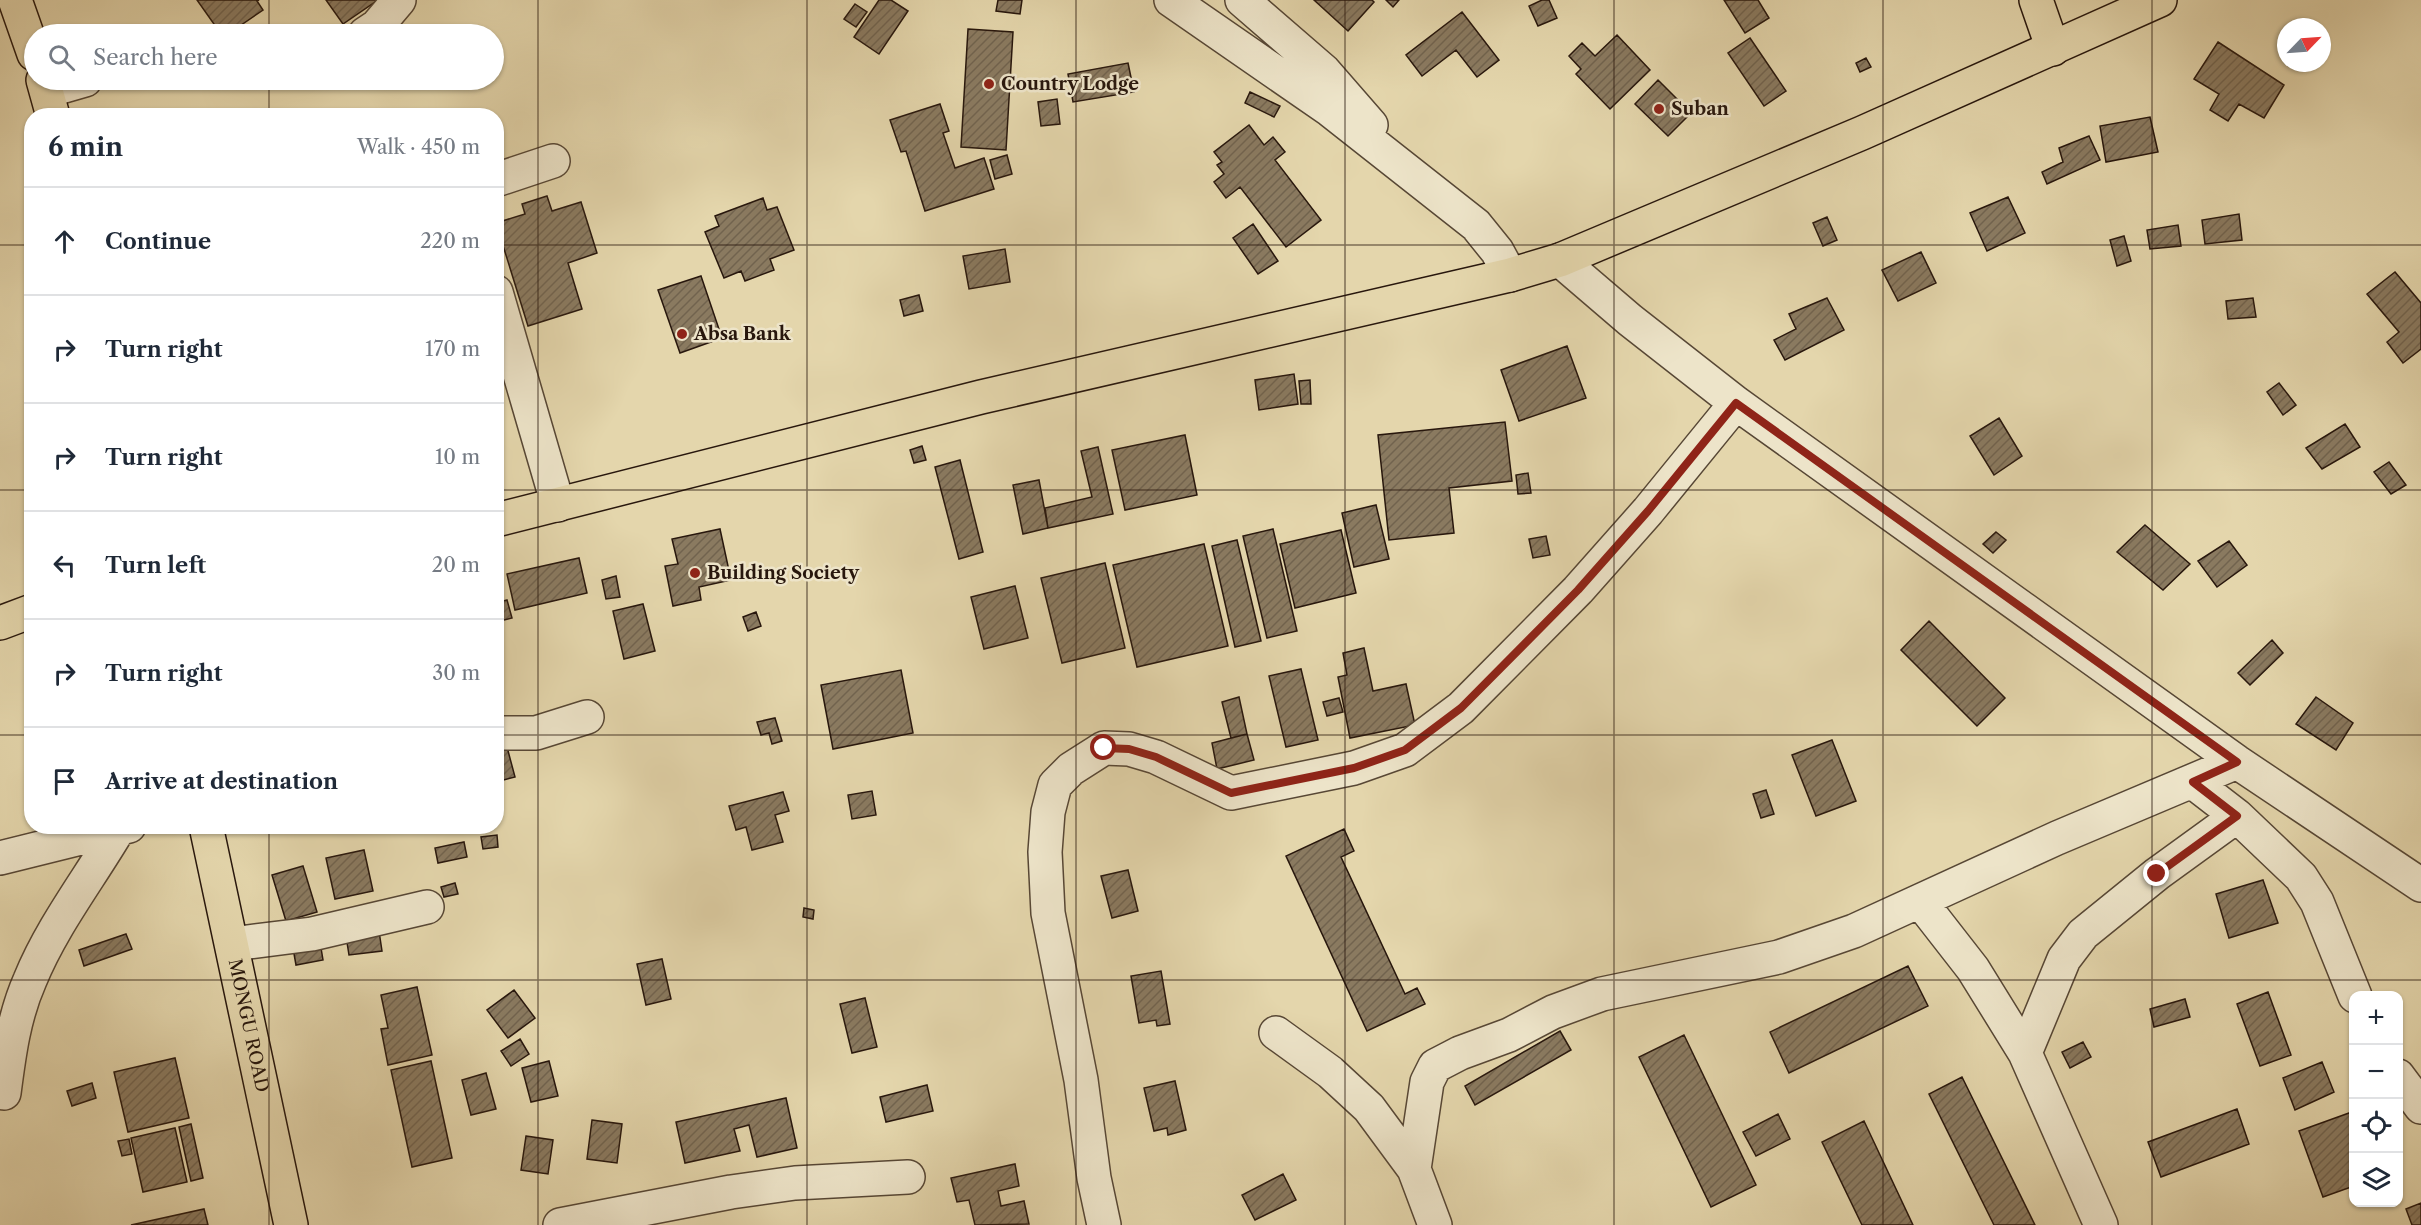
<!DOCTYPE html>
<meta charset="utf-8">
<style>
:root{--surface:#fff;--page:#f6f6f7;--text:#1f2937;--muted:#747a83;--line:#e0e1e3}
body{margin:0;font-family:"Libre Caslon Text",serif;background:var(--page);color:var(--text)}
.controls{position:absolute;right:18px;bottom:18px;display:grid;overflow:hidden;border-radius:12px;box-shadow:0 2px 4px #0004}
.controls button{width:54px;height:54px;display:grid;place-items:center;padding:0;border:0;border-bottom:2px solid var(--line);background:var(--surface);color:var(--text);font:30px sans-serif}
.compass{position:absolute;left:2277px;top:18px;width:54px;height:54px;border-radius:50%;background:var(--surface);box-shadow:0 2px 4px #0004;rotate:65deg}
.stop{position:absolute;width:18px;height:18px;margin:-14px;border:4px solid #8f2418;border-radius:50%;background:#fff}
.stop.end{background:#8f2418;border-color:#fff;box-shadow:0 2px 6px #0008}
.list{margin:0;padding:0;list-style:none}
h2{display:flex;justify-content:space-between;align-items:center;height:78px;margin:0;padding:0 24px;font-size:26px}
h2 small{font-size:20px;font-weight:400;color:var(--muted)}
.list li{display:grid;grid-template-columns:39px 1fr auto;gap:18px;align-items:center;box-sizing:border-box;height:108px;padding:0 24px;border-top:2px solid var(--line)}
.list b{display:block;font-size:22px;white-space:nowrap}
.list em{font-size:20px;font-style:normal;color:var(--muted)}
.icon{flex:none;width:33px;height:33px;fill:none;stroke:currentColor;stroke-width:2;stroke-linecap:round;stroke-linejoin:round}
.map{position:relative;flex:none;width:2421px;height:1225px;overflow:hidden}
.search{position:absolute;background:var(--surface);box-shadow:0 2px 4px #0004;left:24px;top:24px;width:480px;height:66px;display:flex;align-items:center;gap:15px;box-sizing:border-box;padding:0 21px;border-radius:33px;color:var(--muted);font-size:22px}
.panel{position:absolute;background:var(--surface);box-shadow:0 2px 4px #0004;left:24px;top:108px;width:480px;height:726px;border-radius:24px}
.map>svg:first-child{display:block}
.building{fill:url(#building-hatch);stroke:#28170d;stroke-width:1.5}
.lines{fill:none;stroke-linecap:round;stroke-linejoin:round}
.minor-casing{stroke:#574735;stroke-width:36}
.major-casing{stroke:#28170d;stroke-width:36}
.minor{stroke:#ede4c9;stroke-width:33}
.major{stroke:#e4d6ac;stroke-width:33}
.route{stroke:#8f2418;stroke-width:8}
.grid{fill:none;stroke:#28170d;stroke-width:1.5;stroke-opacity:0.55}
.poi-dot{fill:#8f2418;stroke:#ede4c9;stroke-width:2}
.labels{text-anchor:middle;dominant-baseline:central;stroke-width:5;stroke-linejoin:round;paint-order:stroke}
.poi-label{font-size:18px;font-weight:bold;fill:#28170d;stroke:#ede4c9;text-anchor:start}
.street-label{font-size:18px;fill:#28170d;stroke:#ede4c9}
</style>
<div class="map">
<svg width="2421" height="1225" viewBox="0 0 2421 1225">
<defs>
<pattern id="building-hatch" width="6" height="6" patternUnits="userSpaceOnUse" patternTransform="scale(1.5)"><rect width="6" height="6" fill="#8a7a60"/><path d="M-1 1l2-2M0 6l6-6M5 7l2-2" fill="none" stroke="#71634e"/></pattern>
</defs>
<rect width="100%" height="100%" fill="#e4d6ac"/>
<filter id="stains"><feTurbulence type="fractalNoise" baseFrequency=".00333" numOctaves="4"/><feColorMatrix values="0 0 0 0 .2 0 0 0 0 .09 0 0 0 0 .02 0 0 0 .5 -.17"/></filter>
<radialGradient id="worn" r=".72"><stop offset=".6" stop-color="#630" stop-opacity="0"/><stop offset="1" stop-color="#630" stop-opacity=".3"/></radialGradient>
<path class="building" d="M197,0H259L257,1L263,10L228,34H221Z
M326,0H378L343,24Z
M879,0H891L908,11L879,54L854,37Z
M998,0H1022L1020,14L996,11Z
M1314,0H1372L1374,2L1348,31Z
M1386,0H1399L1393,7Z
M1542,0H1549L1557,18L1538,26L1529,6Z
M1724,0H1758L1769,18L1745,33Z
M855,4L867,12L856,27L844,19Z
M1462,12L1499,60L1477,77L1456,50L1422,76L1406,55Z
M968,29L1013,32L1006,150L961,147Z
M1617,35L1650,70L1610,109L1576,74L1581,69L1569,56L1582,43L1595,56Z
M1750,38L1786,91L1764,106L1728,53Z
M2218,42L2284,85L2264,118L2239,104L2228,121L2210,110L2219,94L2194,79Z
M1866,58L1871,67L1860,72L1856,63Z
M1128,63L1134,92L1073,102L1068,74Z
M1658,80L1691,113L1668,136L1635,104Z
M1250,92L1280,106L1274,117L1245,103Z
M1057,99L1060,124L1041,126L1038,102Z
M940,104L949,131L943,133L955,168L984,158L994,189L925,211L906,151L901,152L890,120Z
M2150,117L2158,152L2106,162L2100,126Z
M1249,125L1264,145L1273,137L1285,152L1275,160L1321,220L1286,247L1240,187L1226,198L1214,182L1224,174L1217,165L1222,162L1214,152Z
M2089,136L2100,160L2047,184L2042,172L2063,162L2059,148Z
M1007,155L1012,174L995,179L990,160Z
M547,196L552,211L581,202L597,253L568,263L582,309L528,326L496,223L525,214L522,204Z
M2008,197L2025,233L1987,251L1970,213Z
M763,198L767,210L777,207L794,250L770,259L774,270L745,281L741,271L724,278L705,232L719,226L715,216Z
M2239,214L2242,240L2205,244L2202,220Z
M1827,217L1837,240L1823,246L1813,223Z
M1253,224L1278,261L1258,274L1233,238Z
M2178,225L2181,246L2150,249L2147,230Z
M2124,236L2131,261L2117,266L2110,240Z
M1005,249L1010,282L969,289L963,256Z
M1921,252L1936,283L1898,301L1882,270Z
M2395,272L2421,303V349L2403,363L2387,342L2399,332L2367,294Z
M701,276L722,338L680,353L658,290Z
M919,295L923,311L904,316L900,300Z
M1827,298L1844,330L1785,360L1774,340L1796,329L1789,314Z
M2253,298L2256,317L2228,319L2226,301Z
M1567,346L1586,398L1519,421L1501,370Z
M1294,374L1298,404L1259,410L1255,380Z
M1310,380L1311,404H1301L1299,381Z
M2279,383L2296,405L2283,415L2267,392Z
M1999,418L2022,456L1994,475L1970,436Z
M1505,422L1512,481L1449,488L1454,533L1389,540L1378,435Z
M2345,424L2360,447L2322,469L2306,448Z
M1185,435L1197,495L1125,510L1112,450Z
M922,446L926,460L914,463L910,450Z
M1098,447L1113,514L1048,528L1045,508L1092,497L1081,451Z
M960,460L983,552L959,559L935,467Z
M2389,462L2406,485L2391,494L2374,472Z
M1528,473L1531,493L1518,494L1516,475Z
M1039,480L1048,528L1023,534L1013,485Z
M1376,505L1389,559L1354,567L1342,513Z
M2145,525L2190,564L2163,590L2117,552Z
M720,529L731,580L699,587L701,600L673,606L665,566L678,564L672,539Z
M1273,529L1297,631L1267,638L1243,536Z
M1341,530L1356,593L1295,608L1280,544Z
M1996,532L2006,540L1993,553L1983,544Z
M1546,536L1550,555L1533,558L1529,539Z
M1237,540L1261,641L1235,647L1212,546Z
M2229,541L2247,565L2217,587L2198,561Z
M1204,544L1228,646L1137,667L1113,565Z
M579,558L587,593L515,610L507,574Z
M1105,563L1125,648L1062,663L1041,578Z
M616,576L620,597L606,599L602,580Z
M1015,586L1028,638L984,649L971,597Z
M507,600L512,618L496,622V603Z
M643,604L655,651L624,659L613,611Z
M756,612L761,626L748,631L743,617Z
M1929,621L2005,698L1977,726L1901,650Z
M2272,640L2283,653L2250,685L2238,673Z
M1364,648L1373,691L1406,684L1415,725L1350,738L1338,677L1347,675L1343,653Z
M1301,669L1318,740L1286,747L1269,676Z
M901,670L913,733L833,749L821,685Z
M1239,697L1247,734L1231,738L1222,702Z
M2316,697L2353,723L2336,750L2296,724Z
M1339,698L1343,712L1327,716L1323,702Z
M775,718L782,741L772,744L769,733L761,735L757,722Z
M1247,734L1254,760L1217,769L1212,743Z
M1832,740L1856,801L1816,816L1792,755Z
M507,747L515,777L496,782V750Z
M1766,790L1774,814L1761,818L1753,794Z
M872,791L876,815L852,819L848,795Z
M783,792L789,811L775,815L783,842L752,850L746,827L736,830L729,806Z
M1344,829L1354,851L1341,857L1405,994L1417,988L1425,1004L1367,1031L1286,856Z
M497,835L498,847L483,849L481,837Z
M464,842L467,857L438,863L435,848Z
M364,850L373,891L335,899L326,858Z
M303,866L317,912L286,921L272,875Z
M1128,870L1138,911L1112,918L1101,876Z
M2263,880L2278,923L2229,938L2216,894Z
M455,883L458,894L444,897L441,887Z
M804,908L814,910L813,919L803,917Z
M379,931L382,951L349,955L346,936Z
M126,934L132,949L84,966L79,950Z
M320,942L323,960L296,965L293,948Z
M662,959L671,999L646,1005L637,964Z
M1908,966L1928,1006L1789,1073L1770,1032Z
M1161,971L1170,1024L1157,1026L1156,1020L1139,1023L1131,976Z
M417,987L432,1055L388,1065L381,1029L388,1028L381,995Z
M514,990L535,1018L508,1038L487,1010Z
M2268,992L2291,1055L2260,1066L2237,1004Z
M865,998L877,1047L852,1053L840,1004Z
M2185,999L2190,1017L2154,1027L2150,1009Z
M1560,1031L1571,1050L1475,1105L1465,1086Z
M1684,1035L1756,1185L1711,1207L1639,1057Z
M520,1039L529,1054L511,1066L501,1051Z
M2083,1042L2091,1057L2070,1068L2062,1052Z
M175,1058L189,1118L128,1132L114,1072Z
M431,1061L452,1158L412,1167L391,1070Z
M549,1061L558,1096L531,1102L522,1068Z
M2322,1062L2334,1092L2295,1110L2283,1078Z
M486,1073L496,1109L471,1115L462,1080Z
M1962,1077L2035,1225H1994L1929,1094Z
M1175,1081L1186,1130L1168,1135L1167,1128L1154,1131L1144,1088Z
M92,1083L96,1098L72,1106L67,1091Z
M927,1085L933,1111L886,1122L880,1097Z
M786,1098L797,1148L757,1157L749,1125L734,1129L740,1151L685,1163L676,1122Z
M2237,1109L2249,1144L2161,1177L2148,1142Z
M2349,1113L2354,1124V1186L2323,1197L2299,1131Z
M1778,1114L1790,1139L1756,1156L1743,1132Z
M592,1120L622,1124L617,1163L587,1159Z
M1864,1121L1913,1225H1862L1822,1142Z
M191,1124L203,1178L191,1181L179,1127Z
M175,1128L187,1182L143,1192L131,1138Z
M526,1136L553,1140L548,1174L521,1170Z
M129,1139L132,1154L122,1156L118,1141Z
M1015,1164L1019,1186L998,1191L1001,1206L1024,1201L1029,1224L975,1225L969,1200L957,1202L951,1178Z
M1283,1174L1296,1200L1255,1220L1242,1195Z
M2421,1203V1225H2412L2406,1209Z
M204,1209L208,1225H131Z"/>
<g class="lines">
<g class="minor-casing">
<path id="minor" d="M1171,0L1330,110L1476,225L1497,251L1510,275
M1242,0L1324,71L1371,125
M365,34L377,26L399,0
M47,91L85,80
M496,180L553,161
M1560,260L1630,320L1736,403L2237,762L2421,885
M496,292L558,505
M496,733H536L587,717
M2237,816L2301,877L2317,902L2355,996
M0,858L129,826
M1920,901L1973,969L2025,1053L2101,1225
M232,944L312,934L427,907
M1276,1033L1330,1072L1369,1108L1414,1169L1435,1225
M2025,1053L2064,959L2083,934L2157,874L2237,816L2193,782
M2398,1076L2421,1107
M4,1093C9,1054 14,1016 30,980C52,926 89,879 119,828
M1414,1169L1427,1082L1435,1066L1460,1053L1509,1035L1553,1012L1602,994L1779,957L1854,931L2057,838L2237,762
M560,1225L731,1192L795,1183L908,1177
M1104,1225L1094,1178L1081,1080L1048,913L1045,852L1048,812L1055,785L1071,769L1104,748L1129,749L1156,757L1231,793L1354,768L1405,750L1461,708L1578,590L1648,511L1736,403"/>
</g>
<g class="major-casing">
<g id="major">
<path d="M15,0L34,54"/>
<path d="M2036,0L2053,49"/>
<path d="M43,80L53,116"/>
<path d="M496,520L981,397L1510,275L1560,260L1862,133L2160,0"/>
<path d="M0,623L32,611"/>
<path id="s1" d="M206,826L291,1225"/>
</g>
</g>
<use href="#minor" class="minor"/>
<use href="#major" class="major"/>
</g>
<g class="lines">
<path class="route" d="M1104,748L1129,749L1156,757L1231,793L1354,768L1405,750L1461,708L1578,590L1648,511L1736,403L2237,762L2193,782L2237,816L2157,874"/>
</g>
<path class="grid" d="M269,0V34M538,0V1225M807,0V1225M1076,0V1225M1345,0V1225M1614,0V1225M1883,0V1225M2152,0V1225M269,80V116M0,245H32M496,245H2421M0,490H32M496,490H2421M0,735H32M496,735H2421M269,826V1225M0,980H2421"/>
<g class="poi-dot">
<circle cx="989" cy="84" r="6"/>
<circle cx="1659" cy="109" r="6"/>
<circle cx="682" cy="334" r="6"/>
<circle cx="695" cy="573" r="6"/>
</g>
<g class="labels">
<g class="poi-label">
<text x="1001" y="84">Country Lodge</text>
<text x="1671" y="109">Suban</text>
<text x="694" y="334">Absa Bank</text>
<text x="707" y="573">Building Society</text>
</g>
<g class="street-label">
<text stroke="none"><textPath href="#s1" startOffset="204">MONGU ROAD</textPath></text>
</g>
</g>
<rect width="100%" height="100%" filter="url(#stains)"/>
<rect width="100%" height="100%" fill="url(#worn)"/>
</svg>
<div class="controls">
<button>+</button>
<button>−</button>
<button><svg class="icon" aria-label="locate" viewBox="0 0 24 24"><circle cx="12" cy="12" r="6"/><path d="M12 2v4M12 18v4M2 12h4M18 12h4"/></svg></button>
<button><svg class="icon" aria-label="layers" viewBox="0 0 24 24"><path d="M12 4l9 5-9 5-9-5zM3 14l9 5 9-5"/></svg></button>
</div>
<svg class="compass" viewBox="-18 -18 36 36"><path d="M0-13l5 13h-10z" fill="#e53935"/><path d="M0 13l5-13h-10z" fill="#747a83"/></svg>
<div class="stop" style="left:1104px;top:748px"></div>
<div class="stop end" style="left:2157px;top:874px"></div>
<div class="search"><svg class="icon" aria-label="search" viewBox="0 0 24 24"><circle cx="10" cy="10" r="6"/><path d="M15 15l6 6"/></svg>Search here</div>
<section class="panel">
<h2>6 min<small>Walk · 450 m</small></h2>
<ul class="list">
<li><svg class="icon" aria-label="ahead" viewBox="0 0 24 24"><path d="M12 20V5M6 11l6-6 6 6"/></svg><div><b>Continue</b></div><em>220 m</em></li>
<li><svg class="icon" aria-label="right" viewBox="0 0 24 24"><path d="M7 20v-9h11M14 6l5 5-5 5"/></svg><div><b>Turn right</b></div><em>170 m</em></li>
<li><svg class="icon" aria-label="right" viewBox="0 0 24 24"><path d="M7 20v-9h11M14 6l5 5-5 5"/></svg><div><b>Turn right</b></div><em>10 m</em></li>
<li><svg class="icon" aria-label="left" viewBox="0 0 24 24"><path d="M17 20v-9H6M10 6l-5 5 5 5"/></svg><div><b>Turn left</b></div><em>20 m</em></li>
<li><svg class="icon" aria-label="right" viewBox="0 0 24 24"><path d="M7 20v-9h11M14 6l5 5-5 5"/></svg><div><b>Turn right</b></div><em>30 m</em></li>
<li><svg class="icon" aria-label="arrive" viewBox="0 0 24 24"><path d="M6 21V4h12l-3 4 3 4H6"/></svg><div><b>Arrive at destination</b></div></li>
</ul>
</section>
</div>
